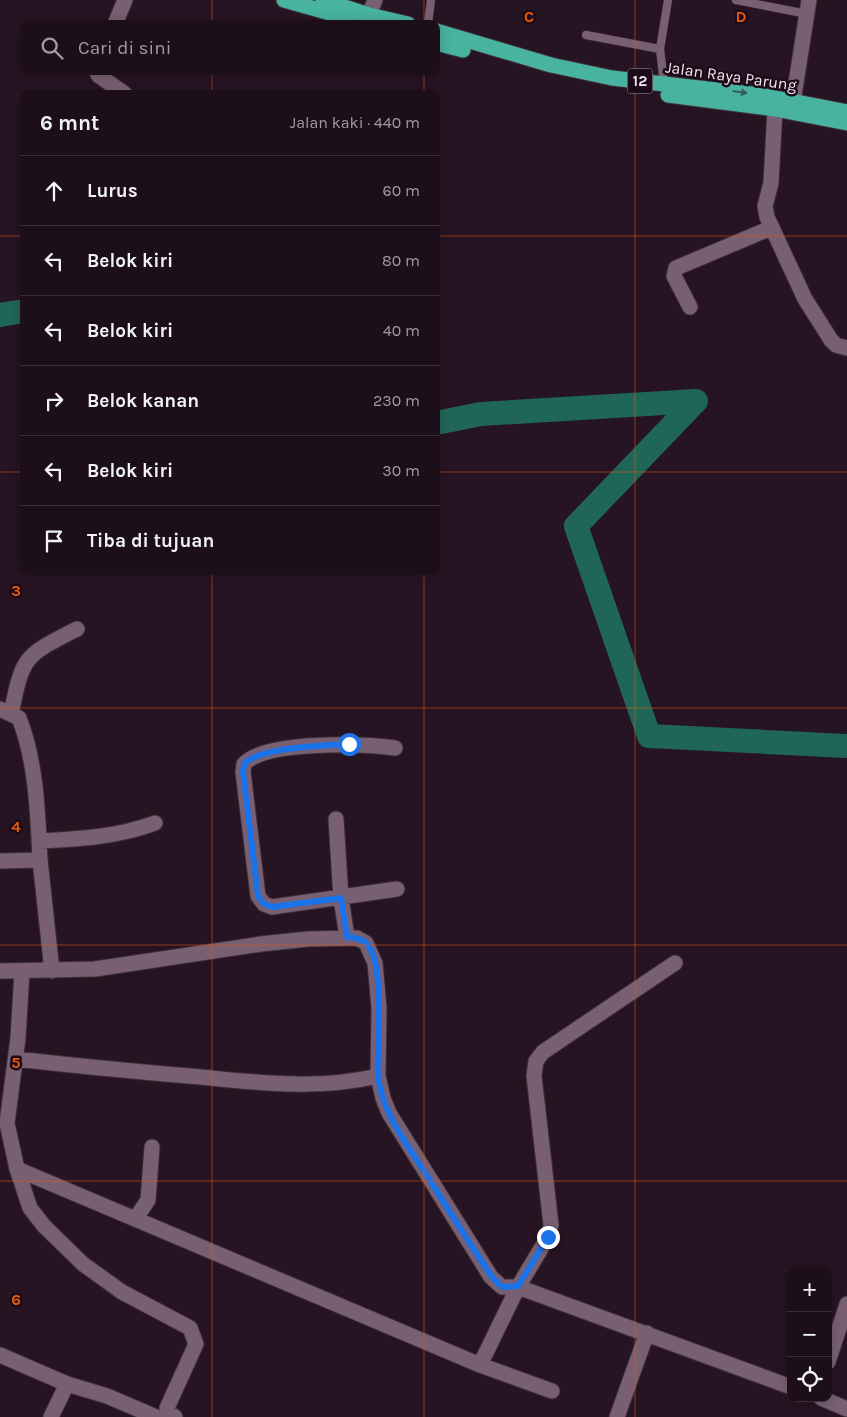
<!DOCTYPE html>
<html lang="id">
<meta charset="utf-8">
<style>
:root{--surface:#1d0f1a;--page:#251823;--text:#f1f3f6;--muted:#a09ca2;--line:#3b2f39}
body{margin:0;font-family:Karla,sans-serif;background:var(--page);color:var(--text)}
.controls{position:absolute;right:15px;bottom:15px;display:grid;overflow:hidden;border-radius:10px;box-shadow:0 2px 12px #0003}
.controls button{width:45px;height:45px;display:grid;place-items:center;padding:0;border:0;border-bottom:1px solid var(--line);background:var(--surface);color:var(--text);font:25px sans-serif}
.stop{position:absolute;width:15px;height:15px;margin:-11px;border:4px solid #1a73e8;border-radius:50%;background:#fff}
.stop.end{background:#1a73e8;border-color:#fff;box-shadow:0 1px 5px #0008}
.list{margin:0;padding:0;list-style:none}
h2{display:flex;justify-content:space-between;align-items:center;height:65px;margin:0;padding:0 20px;font-size:21px}
h2 small{font-size:16px;font-weight:400;color:var(--muted)}
.list li{display:grid;grid-template-columns:32px 1fr auto;gap:15px;align-items:center;box-sizing:border-box;height:70px;padding:0 20px;border-top:1px solid var(--line)}
.list b{display:block;font-size:19px;white-space:nowrap}
.list em{font-size:16px;font-style:normal;color:var(--muted)}
.icon{flex:none;width:28px;height:28px;fill:none;stroke:currentColor;stroke-width:2;stroke-linecap:round;stroke-linejoin:round}
.map{position:relative;flex:none;width:847px;height:1417px;overflow:hidden}
.search{position:absolute;background:var(--surface);box-shadow:0 2px 12px #0003;left:20px;top:20px;width:420px;height:55px;display:flex;align-items:center;gap:12px;box-sizing:border-box;padding:0 18px;border-radius:10px;color:var(--muted);font-size:19px}
.panel{position:absolute;background:var(--surface);box-shadow:0 2px 12px #0003;left:20px;top:90px;width:420px;height:485px;border-radius:10px}
.map>svg:first-child{display:block}
.lines{fill:none;stroke-linecap:round;stroke-linejoin:round}
.river{stroke:#1f6659;stroke-width:24}
.lane-casing{stroke:#3d2f39;stroke-width:9}
.street-casing{stroke:#3d2f39;stroke-width:17}
.secondary-casing{stroke:#3d2f39;stroke-width:17}
.highway-casing{stroke:#3d2f39;stroke-width:17}
.lane{stroke:#786072;stroke-width:8}
.street{stroke:#786072;stroke-width:15}
.secondary{stroke:#786072;stroke-width:15}
.highway{stroke:#48b39f;stroke-width:15}
.oneway{fill:#325f5c}
.route{stroke:#1a73e8;stroke-width:6}
.grid{fill:none;stroke:#e8590c;stroke-width:1;stroke-opacity:0.55}
.labels{text-anchor:middle;dominant-baseline:central;stroke-width:5;stroke-linejoin:round;paint-order:stroke}
.shield{fill:#1d0b1a;stroke:#b3a4af;stroke-width:1}
.shield-label{font-size:15px;font-weight:bold;fill:#f3e5ef}
.street-label{font-size:16px;fill:#f3e5ef;stroke:#1d0b1a}
.grid-label{font-size:16px;text-anchor:middle;font-weight:bold;fill:#e8590c;stroke:#1d0b1a;stroke-width:5;stroke-linejoin:round;paint-order:stroke}
</style>
<div class="map">
<svg width="847" height="1417" viewBox="0 0 847 1417">
<rect width="100%" height="100%" fill="#271423"/>
<g class="lines">
<path class="river" d="M0,315L24,311
M436,423L481,414L696,401L576,526L649,736L847,746"/>
<g class="lane-casing">
<path id="lane" d="M736,0L807,14
M428,24L431,0
M586,35L660,49
M664,84L660,49L668,0"/>
</g>
<g class="street-casing">
<path id="street" d="M369,15L375,0
M115,24L125,0
M97,71L98,75L125,94
M793,102L809,0
M775,109L771,183L765,206L767,217L805,299L831,340L836,345L847,348
M690,307L674,276L676,268L771,228
M0,709L19,718C36,760 38,814 40,860
M11,714C23,655 24,656 77,629
M395,748C364,744 266,740 244,764L243,772L258,896L264,904L272,907L397,889
M336,819L341,898L347,937
M39,841C79,839 118,837 155,823
M0,861L40,860L52,971
M675,963L543,1052L536,1061L534,1076L551,1225L548,1237L518,1287L791,1387
M0,971L95,969L261,944L308,939L357,938L366,943L375,963L379,1008L378,1076L383,1098L389,1113L491,1277L502,1287H518L480,1365
M22,972L18,1038L7,1123L17,1169L480,1365L552,1391
M16,1059C78,1066 139,1072 201,1077C262,1083 318,1090 378,1076
M17,1169L30,1208L44,1226L83,1264L122,1292L190,1328L196,1344L167,1408L168,1412L175,1417
M136,1218L148,1200L152,1147
M828,1362L847,1304
M821,1398L847,1409
M51,1417L67,1384
M617,1417L647,1333"/>
</g>
<g class="secondary-casing">
<path id="secondary" d="M0,1355L67,1384L107,1396L156,1417"/>
</g>
<g class="highway-casing">
<path id="highway" d="M284,0L351,19
M323,0L369,15L408,24
M436,31L551,65L612,78L760,95L847,112
M436,43L463,50
M668,95L775,109L847,123"/>
</g>
<use href="#lane" class="lane"/>
<use href="#street" class="street"/>
<use href="#secondary" class="secondary"/>
<use href="#highway" class="highway"/>
</g>
<defs><path id="oneway-solid" d="M-6-.8H1V-3.2L6.5 0L1 3.2V.8H-6Z" transform="scale(1.25)"/></defs>
<use class="oneway" href="#oneway-solid" transform="translate(740 92) rotate(8)"/>
<g class="lines">
<path class="route" d="M349,744C326,745 259,747 244,764L243,772L258,896L264,904L272,907L341,898L347,937C353,937 359,938 365,942C387,960 376,1048 378,1076C382,1113 407,1144 426,1174C448,1209 469,1243 492,1277L502,1287L518,1286L548,1237"/>
</g>
<path class="grid" d="M212,0V24M424,0V24M635,0V1417M212,71V94M424,71V94M0,236H24M436,236H847M0,472H24M436,472H847M212,571V1417M424,571V1417M0,708H847M0,945H847M0,1181H847"/>
<g class="labels">
<rect class="shield" x="627.5" y="68.5" width="25" height="25" rx="4"/>
<g class="shield-label">
<text x="640" y="81">12</text>
</g>
<g class="street-label">
<text transform="translate(731 76) rotate(8)">Jalan Raya Parung</text>
</g>
</g>
<g class="grid-label">
<text x="529" y="22">C</text>
<text x="741" y="22">D</text>
<text x="16" y="596">3</text>
<text x="16" y="832">4</text>
<text x="16" y="1068">5</text>
<text x="16" y="1305">6</text>
</g>
</svg>
<div class="controls">
<button>+</button>
<button>−</button>
<button><svg class="icon" aria-label="locate" viewBox="0 0 24 24"><circle cx="12" cy="12" r="6"/><path d="M12 2v4M12 18v4M2 12h4M18 12h4"/></svg></button>
</div>
<div class="stop" style="left:349px;top:744px"></div>
<div class="stop end" style="left:548px;top:1237px"></div>
<div class="search"><svg class="icon" aria-label="search" viewBox="0 0 24 24"><circle cx="10" cy="10" r="6"/><path d="M15 15l6 6"/></svg>Cari di sini</div>
<section class="panel">
<h2>6 mnt<small>Jalan kaki · 440 m</small></h2>
<ul class="list">
<li><svg class="icon" aria-label="ahead" viewBox="0 0 24 24"><path d="M12 20V5M6 11l6-6 6 6"/></svg><div><b>Lurus</b></div><em>60 m</em></li>
<li><svg class="icon" aria-label="left" viewBox="0 0 24 24"><path d="M17 20v-9H6M10 6l-5 5 5 5"/></svg><div><b>Belok kiri</b></div><em>80 m</em></li>
<li><svg class="icon" aria-label="left" viewBox="0 0 24 24"><path d="M17 20v-9H6M10 6l-5 5 5 5"/></svg><div><b>Belok kiri</b></div><em>40 m</em></li>
<li><svg class="icon" aria-label="right" viewBox="0 0 24 24"><path d="M7 20v-9h11M14 6l5 5-5 5"/></svg><div><b>Belok kanan</b></div><em>230 m</em></li>
<li><svg class="icon" aria-label="left" viewBox="0 0 24 24"><path d="M17 20v-9H6M10 6l-5 5 5 5"/></svg><div><b>Belok kiri</b></div><em>30 m</em></li>
<li><svg class="icon" aria-label="arrive" viewBox="0 0 24 24"><path d="M6 21V4h12l-3 4 3 4H6"/></svg><div><b>Tiba di tujuan</b></div></li>
</ul>
</section>
</div>
